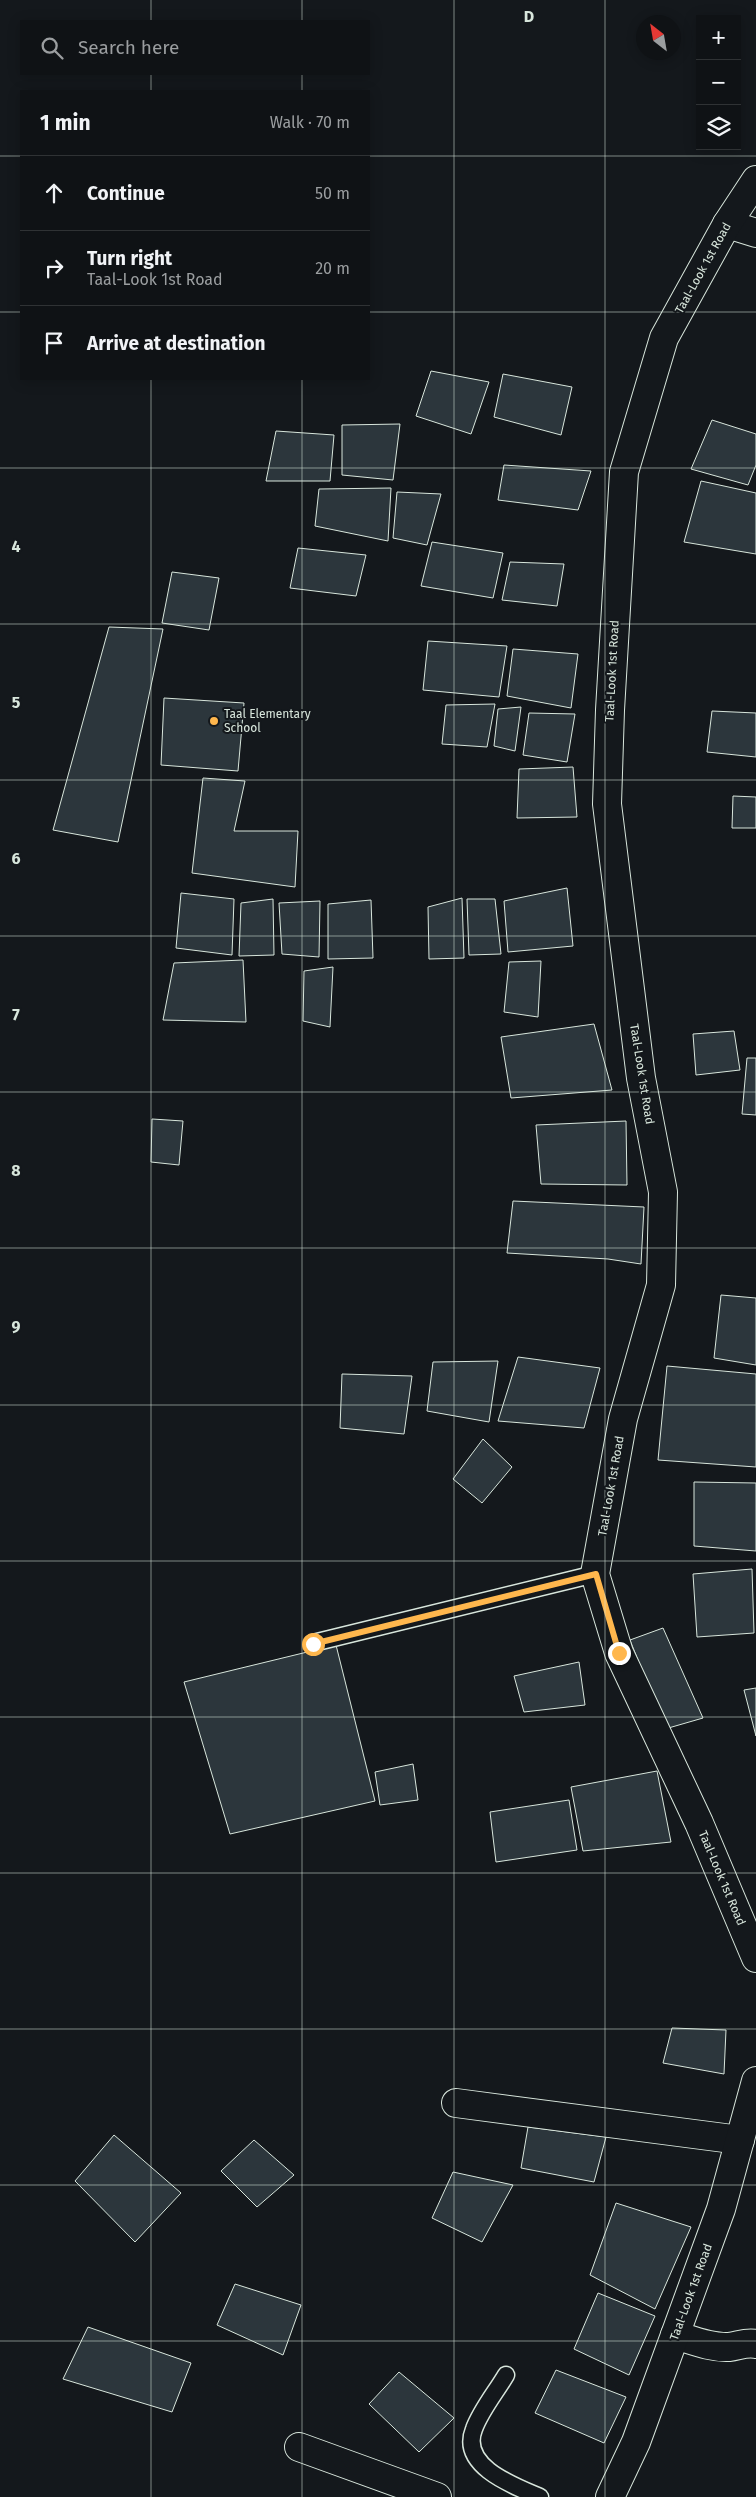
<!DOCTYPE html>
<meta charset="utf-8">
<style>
:root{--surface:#0f1215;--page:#1d2022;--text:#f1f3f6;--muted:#9b9ea0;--line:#2f3234}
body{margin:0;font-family:"Fira Sans",sans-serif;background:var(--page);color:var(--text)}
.controls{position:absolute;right:15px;top:15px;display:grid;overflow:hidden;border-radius:0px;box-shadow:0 2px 12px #0003}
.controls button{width:45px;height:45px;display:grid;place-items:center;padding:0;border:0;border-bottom:1px solid var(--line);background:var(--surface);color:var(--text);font:25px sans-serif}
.compass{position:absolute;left:636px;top:15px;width:45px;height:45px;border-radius:50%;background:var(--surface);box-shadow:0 2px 12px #0003;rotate:329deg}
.stop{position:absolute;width:15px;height:15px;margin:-11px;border:4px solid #ffb74d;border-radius:50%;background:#fff}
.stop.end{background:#ffb74d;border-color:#fff;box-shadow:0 1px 5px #0008}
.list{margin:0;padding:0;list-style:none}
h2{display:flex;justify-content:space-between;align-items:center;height:65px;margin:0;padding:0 20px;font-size:21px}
h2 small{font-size:16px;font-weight:400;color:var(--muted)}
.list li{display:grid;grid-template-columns:32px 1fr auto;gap:15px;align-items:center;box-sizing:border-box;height:75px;padding:0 20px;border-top:1px solid var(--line)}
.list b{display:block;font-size:19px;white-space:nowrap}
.list p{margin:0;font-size:16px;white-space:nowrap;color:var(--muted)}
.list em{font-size:16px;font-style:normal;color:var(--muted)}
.icon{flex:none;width:28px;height:28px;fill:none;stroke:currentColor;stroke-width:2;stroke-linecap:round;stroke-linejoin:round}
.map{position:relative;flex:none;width:756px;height:2497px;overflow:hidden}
.search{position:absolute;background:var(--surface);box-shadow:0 2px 12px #0003;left:20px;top:20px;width:350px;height:55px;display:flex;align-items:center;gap:12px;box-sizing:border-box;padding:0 18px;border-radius:0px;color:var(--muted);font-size:19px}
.panel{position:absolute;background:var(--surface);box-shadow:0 2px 12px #0003;left:20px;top:90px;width:350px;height:290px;border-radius:0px}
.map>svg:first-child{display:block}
.building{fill:#2c363c;stroke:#d8e6dc}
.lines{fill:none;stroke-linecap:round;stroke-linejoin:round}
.lane-casing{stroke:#d8e6dc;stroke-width:19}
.street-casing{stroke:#d8e6dc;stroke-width:30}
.secondary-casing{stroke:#d8e6dc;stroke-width:30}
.lane{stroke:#14181c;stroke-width:16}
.street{stroke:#14181c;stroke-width:28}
.secondary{stroke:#14181c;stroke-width:28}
.route{stroke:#ffb74d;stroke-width:6}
.grid{fill:none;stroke:#d8e6dc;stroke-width:1;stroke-opacity:0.55}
.poi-dot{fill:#ffb74d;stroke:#14181c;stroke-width:2}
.labels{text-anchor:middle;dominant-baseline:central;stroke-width:4;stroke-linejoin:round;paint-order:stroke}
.street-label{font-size:12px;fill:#d8e6dc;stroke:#14181c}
.poi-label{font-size:12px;fill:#d8e6dc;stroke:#14181c;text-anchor:start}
.grid-label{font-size:16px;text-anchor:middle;font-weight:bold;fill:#d8e6dc;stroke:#14181c;stroke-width:4;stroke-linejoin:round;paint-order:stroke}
</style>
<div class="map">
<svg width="756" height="2497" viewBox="0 0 756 2497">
<rect width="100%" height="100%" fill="#14181c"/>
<path class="building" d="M431,371L489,382L471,434L416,416Z
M503,374L572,387L561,435L494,417Z
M712,420L756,434V465L748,485L691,469Z
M400,424L393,480L342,475V425Z
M276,431L334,435L330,481H266Z
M504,465L591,471L578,510L498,500Z
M701,481L756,493V554L684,542Z
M391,488L388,541L315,526L319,489Z
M397,492L441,494L427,545L393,538Z
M432,542L503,553L493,598L421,586Z
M298,548L366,555L356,596L290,588Z
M510,562L564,564L557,606L502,600Z
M172,572L219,578L209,630L162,623Z
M109,627L163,629L118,842L53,830Z
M428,641L507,646L499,697L423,690Z
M513,649L578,654L571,708L507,696Z
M164,698L244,703L238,771L161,765Z
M495,704L487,747L442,744L446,705Z
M521,707L515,751L494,746L498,709Z
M712,711L756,713V757L707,752Z
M529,713L575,714L567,762L523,755Z
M573,767L577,817L517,818L519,769Z
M203,778L245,781L234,831H298L295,887L192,873Z
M733,796L756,797V828H732Z
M567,888L573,946L508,952L504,901Z
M181,893L234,899L232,955L176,948Z
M462,898L464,958L429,959L428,907Z
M273,899L274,955L239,956L241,903Z
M467,899H495L501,954L469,955Z
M371,900L373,958L328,959V904Z
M320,901L319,957L282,954L279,903Z
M243,960L246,1022L163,1020L174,963Z
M541,961L538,1017L504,1012L509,962Z
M333,967L330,1027L303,1021L304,971Z
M594,1024L612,1090L511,1098L501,1037Z
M734,1031L740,1070L696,1075L693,1034Z
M747,1058H756V1115L742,1114Z
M152,1119L183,1121L179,1165L151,1162Z
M626,1121L627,1185L541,1184L536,1125Z
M513,1201L644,1207L641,1264L608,1259L507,1253Z
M721,1295L756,1298V1365L714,1358Z
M518,1357L600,1368L584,1428L498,1421Z
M498,1361L489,1422L427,1411L433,1362Z
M667,1366L756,1374V1467L658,1460Z
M342,1374L412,1376L404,1434L340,1428Z
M483,1439L512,1467L482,1503L453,1479Z
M694,1482L756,1483V1551L694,1546Z
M752,1569L754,1633L697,1637L693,1574Z
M663,1628L703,1718L665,1729L630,1640Z
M336,1645L375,1801L230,1834L184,1682Z
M579,1662L585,1705L524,1712L514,1676Z
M756,1688V1736L744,1690Z
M413,1764L418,1800L380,1805L375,1772Z
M657,1771L671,1842L583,1851L571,1787Z
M569,1800L577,1850L496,1862L490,1812Z
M672,2028L726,2030L724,2074L663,2063Z
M528,2127L606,2137L594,2182L521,2168Z
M114,2135L181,2193L135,2242L75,2181Z
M254,2140L294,2175L257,2207L221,2171Z
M453,2172L513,2185L482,2242L432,2218Z
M616,2203L691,2227L655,2309L590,2275Z
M235,2284L301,2305L283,2355L217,2325Z
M598,2293L655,2316L629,2375L574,2349Z
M88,2327L191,2363L172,2412L63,2379Z
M556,2370L626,2397L604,2443L535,2413Z
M399,2372L454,2418L419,2452L369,2404Z"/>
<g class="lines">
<g class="lane-casing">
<path id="lane" d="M313,1643L595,1574
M506,2375C496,2392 481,2410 474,2429C459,2466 514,2486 540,2497"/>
</g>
<g class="street-casing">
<path id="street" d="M727,224L756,233
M456,2103L740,2140
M675,2335C692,2340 711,2348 729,2347C739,2346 745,2342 756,2344
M299,2447L437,2497"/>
</g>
<g class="secondary-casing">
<path id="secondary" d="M756,180L727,224L664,338L624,472L610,710L607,804L641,1078L663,1192L661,1285L623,1419L595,1574L619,1653L699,1823L756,1958
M610,2497L636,2442L721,2209L756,2081"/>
</g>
<use href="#lane" class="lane"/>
<use href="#street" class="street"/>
<use href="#secondary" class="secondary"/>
</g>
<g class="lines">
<path class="route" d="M313,1644L596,1574L619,1653"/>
</g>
<path class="grid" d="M151,0V21M302,0V21M454,0V2497M605,0V2497M151,74V91M302,74V91M0,156H21M369,156H756M0,312H21M369,312H756M151,379V2497M302,379V2497M0,468H756M0,624H756M0,780H756M0,936H756M0,1092H756M0,1248H756M0,1405H756M0,1561H756M0,1717H756M0,1873H756M0,2029H756M0,2185H756M0,2341H756"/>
<circle class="poi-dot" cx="214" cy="721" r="5"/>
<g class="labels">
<g class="street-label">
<text transform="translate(703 268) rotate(-61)">Taal-Look 1st Road</text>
<text transform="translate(612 671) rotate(-87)">Taal-Look 1st Road</text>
<text transform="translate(642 1074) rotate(81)">Taal-Look 1st Road</text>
<text transform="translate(611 1486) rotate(-80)">Taal-Look 1st Road</text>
<text transform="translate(722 1878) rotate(67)">Taal-Look 1st Road</text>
<text transform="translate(691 2292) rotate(-70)">Taal-Look 1st Road</text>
</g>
<g class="poi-label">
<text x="224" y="714">Taal Elementary<tspan x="224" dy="14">School</tspan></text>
</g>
</g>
<g class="grid-label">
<text x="529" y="22">D</text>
<text x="16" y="552">4</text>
<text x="16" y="708">5</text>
<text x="16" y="864">6</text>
<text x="16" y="1020">7</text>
<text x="16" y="1176">8</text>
<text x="16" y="1332">9</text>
</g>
</svg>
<div class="controls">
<button>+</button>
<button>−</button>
<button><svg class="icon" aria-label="layers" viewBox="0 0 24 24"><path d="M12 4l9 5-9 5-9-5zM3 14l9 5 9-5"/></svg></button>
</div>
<svg class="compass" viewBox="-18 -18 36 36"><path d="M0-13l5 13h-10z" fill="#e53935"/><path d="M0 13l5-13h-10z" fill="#9b9ea0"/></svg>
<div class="stop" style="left:313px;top:1644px"></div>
<div class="stop end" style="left:619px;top:1653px"></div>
<div class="search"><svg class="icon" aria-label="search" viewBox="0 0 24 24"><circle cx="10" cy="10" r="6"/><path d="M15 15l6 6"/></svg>Search here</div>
<section class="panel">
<h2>1 min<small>Walk · 70 m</small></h2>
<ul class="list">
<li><svg class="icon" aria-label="ahead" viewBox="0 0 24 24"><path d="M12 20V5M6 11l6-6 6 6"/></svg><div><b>Continue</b></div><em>50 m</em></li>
<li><svg class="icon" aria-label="right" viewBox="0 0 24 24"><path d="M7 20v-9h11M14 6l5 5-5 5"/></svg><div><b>Turn right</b><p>Taal-Look 1st Road</p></div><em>20 m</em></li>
<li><svg class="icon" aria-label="arrive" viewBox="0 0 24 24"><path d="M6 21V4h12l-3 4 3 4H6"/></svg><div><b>Arrive at destination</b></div></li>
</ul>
</section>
</div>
